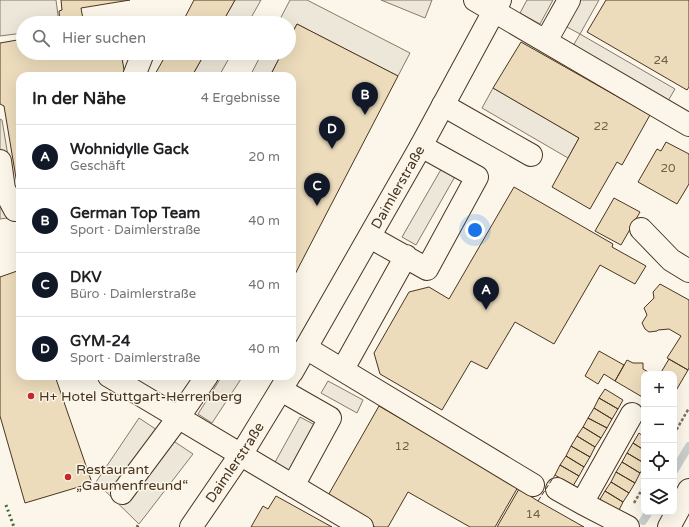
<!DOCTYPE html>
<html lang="de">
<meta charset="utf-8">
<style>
:root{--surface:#fff;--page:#f2f2f2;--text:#202124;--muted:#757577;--line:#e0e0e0;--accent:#111827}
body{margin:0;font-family:"Varela Round",sans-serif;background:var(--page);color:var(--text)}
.controls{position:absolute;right:12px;bottom:12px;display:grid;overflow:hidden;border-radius:8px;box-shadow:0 4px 16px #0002}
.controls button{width:36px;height:36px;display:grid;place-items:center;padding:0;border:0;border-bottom:1px solid var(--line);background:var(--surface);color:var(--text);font:20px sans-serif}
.you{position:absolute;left:475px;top:230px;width:14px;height:14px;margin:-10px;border:3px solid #fff;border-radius:50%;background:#1a73e8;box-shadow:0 0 0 6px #1a73e833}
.badge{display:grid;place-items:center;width:26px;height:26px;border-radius:50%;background:var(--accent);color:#fff;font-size:13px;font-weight:700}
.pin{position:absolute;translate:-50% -33px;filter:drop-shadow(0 1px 2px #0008)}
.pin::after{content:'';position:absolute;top:21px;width:14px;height:12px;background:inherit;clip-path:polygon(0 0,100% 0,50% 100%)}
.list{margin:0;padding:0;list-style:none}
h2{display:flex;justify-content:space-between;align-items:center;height:52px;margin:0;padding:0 16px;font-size:17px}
h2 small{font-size:13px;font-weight:400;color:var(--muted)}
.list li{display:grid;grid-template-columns:26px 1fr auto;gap:12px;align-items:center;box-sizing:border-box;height:64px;padding:0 16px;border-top:1px solid var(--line)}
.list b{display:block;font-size:15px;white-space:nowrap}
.list p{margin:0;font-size:13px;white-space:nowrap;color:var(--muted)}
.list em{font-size:13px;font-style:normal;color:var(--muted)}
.icon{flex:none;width:22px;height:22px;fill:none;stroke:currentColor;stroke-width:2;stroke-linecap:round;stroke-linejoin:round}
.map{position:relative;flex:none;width:689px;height:527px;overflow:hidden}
.search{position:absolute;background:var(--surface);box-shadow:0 4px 16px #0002;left:16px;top:16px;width:280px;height:44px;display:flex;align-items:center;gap:10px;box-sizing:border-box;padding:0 14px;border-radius:22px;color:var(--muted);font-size:15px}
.panel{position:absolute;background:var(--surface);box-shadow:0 4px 16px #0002;left:16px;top:72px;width:280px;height:308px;border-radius:12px}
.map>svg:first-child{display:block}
.parking{fill:#ede7d9;stroke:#887966}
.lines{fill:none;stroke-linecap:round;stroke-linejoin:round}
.stream{stroke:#c9cecd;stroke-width:8}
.building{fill:#ecdcbc;stroke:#4a3520}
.minor-casing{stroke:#4a3520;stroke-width:24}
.major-casing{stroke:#4a3520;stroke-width:24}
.path{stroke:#7f6f5c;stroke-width:2.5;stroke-dasharray:3 2;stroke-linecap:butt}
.minor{stroke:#fbf6e9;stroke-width:22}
.major{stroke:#fbf6e9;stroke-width:22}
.hedge{stroke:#436837;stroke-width:3;stroke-dasharray:2 3;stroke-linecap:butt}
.fence{stroke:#4a3520;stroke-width:1;stroke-dasharray:5 2;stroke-linecap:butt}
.poi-dot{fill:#c62828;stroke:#fbf6e9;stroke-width:1.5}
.labels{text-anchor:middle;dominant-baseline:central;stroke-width:3;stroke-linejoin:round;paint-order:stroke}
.number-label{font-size:12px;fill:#725f47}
.street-label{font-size:14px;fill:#4a3520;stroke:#fbf6e9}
.poi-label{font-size:14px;fill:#4a3520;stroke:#fbf6e9;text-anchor:start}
</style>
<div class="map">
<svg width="689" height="527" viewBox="0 0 689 527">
<rect width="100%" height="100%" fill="#fbf6e9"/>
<path class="parking" d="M0,0H56L59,23H23V33L0,36Z
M235,0H261L248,23H222Z
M290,0H307L410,53L398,76L297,24L289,39V23H278Z
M381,0H432L425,18Z
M527,0H553L540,24L520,13Z
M580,0H599L580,34L675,89L665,106L570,51L580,34L565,26Z
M205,53H232L219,76H192Z
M262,53H282L270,76H250Z
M493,88L579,138L568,158L482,108Z
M0,119L2,120L15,198L20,216L0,219Z
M443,166L457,173L416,245L402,237Z
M222,376H243L212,423L198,414Z
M328,381L363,400L357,413L321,393Z
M300,417L315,425L289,472L274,464Z
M139,418L193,454L139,524L96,482Z"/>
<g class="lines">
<path class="stream" d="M674,471L689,446
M643,521L649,512"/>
</g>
<path class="building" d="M61,0H130L81,8L83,19L60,23L59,11L62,10Z
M194,0H235L222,23H182Z
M606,0H689V87L687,90L587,32Z
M297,24L398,76L292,280V76H270L282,53H289V39Z
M23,39V53H121L125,75L115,76H20L19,196L4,106L0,104V43Z
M521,42L650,115L622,165L617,162L590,209L552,187L579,138L493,88Z
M167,53H205L192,76H154Z
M666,142L689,154V184L677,204L638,182L657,149L661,151Z
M514,187L613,244L612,247L646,266L635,284L600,265L554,344L515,322L487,369L471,361L442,410L380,374L374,353L409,292L429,287L449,299Z
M614,198L640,212L621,245L595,231Z
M20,270V376H55L92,483L25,503L0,416V277Z
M660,284L689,300V368L688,370L667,358L681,336L669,329L658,330L657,331L649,332L645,329L642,323L647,315L644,308L654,298L653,292Z
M599,351L624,365L615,381L604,374L598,384L585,376Z
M669,359L688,370L674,394V374H660Z
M627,360L633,363H643V369L652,374H644V398L615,381Z
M605,389L623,400L618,409L599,398Z
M599,398L618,409L612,419L594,408Z
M379,406L518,487L495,527H470L408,492L388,527H375L326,499Z
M594,408L612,419L607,428L588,418Z
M588,418L607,428L601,438L583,427Z
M583,427L601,438L595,447L577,436Z
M639,433L644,437V450L633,443Z
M577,436L595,447L590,457L571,446Z
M633,443L644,450V463L627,453Z
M571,446L590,457L584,467L566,456Z
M627,453L644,463V467L640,473L622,462Z
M566,456L584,467L579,476L560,465Z
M622,462L640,473L635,483L616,472Z
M560,465L579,476L573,486L555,475Z
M616,472L635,483L629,493L611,482Z
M611,482L629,493L623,502L605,491Z
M519,489L538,501L584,527H497Z
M605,491L623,502L618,512L599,501Z
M276,496L332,527H251L263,506L268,509Z"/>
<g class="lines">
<g class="minor-casing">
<path id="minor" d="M475,0L689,125
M546,41L569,0
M134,76L143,53
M443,105L531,155
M0,161L4,189
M0,189H4L15,210L20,209
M641,229L671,260L689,271
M370,237L427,269L477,177L421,146
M306,348L533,485
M343,369L406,256
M109,376L362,527
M281,390L330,418L293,486
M557,489L582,503L632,414
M122,493L178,418L207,376
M582,503L628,527
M669,527L689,490"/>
</g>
<g class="major-casing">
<g id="major">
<path id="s1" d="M292,372L421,146L500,0"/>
<path id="s2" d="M191,527L247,445L289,376"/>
</g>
</g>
<path class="path" d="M674,434L689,408
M634,503L644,486"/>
<use href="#minor" class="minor"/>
<use href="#major" class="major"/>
<path class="hedge" d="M6,505L14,527
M137,527L139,524"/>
<path class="fence" d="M538,501L555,475"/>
</g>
<g class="poi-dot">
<circle cx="31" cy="396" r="4"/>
<circle cx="68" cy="477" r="4"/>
</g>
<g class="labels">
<g class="number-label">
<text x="661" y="60">24</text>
<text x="601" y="126">22</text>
<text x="668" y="168">20</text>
<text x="402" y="446">12</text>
<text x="533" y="514">14</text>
</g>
<g class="street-label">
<text stroke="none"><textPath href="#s1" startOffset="213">Daimlerstraße</textPath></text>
<text stroke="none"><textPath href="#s2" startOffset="78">Daimlerstraße</textPath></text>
</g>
<g class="poi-label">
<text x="39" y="396">H+ Hotel Stuttgart-Herrenberg</text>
<text x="76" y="469">Restaurant<tspan x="76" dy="16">„Gaumenfreund“</tspan></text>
</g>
</g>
</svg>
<div class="controls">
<button>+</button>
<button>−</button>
<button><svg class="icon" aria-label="locate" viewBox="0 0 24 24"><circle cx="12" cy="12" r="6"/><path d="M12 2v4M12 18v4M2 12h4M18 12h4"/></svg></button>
<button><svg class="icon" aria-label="layers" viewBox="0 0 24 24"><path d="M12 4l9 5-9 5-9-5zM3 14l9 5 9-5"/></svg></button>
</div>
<div class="you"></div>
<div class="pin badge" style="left:486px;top:310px">A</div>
<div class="pin badge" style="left:365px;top:115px">B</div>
<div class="pin badge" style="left:317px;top:206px">C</div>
<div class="pin badge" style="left:332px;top:149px">D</div>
<div class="search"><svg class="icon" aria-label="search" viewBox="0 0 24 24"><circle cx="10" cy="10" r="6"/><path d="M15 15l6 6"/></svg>Hier suchen</div>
<section class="panel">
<h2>In der Nähe<small>4 Ergebnisse</small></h2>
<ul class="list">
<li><span class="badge">A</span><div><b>Wohnidylle Gack</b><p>Geschäft</p></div><em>20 m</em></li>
<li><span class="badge">B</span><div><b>German Top Team</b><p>Sport · Daimlerstraße</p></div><em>40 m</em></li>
<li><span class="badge">C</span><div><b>DKV</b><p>Büro · Daimlerstraße</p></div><em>40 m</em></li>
<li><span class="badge">D</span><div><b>GYM-24</b><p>Sport · Daimlerstraße</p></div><em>40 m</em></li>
</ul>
</section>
</div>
